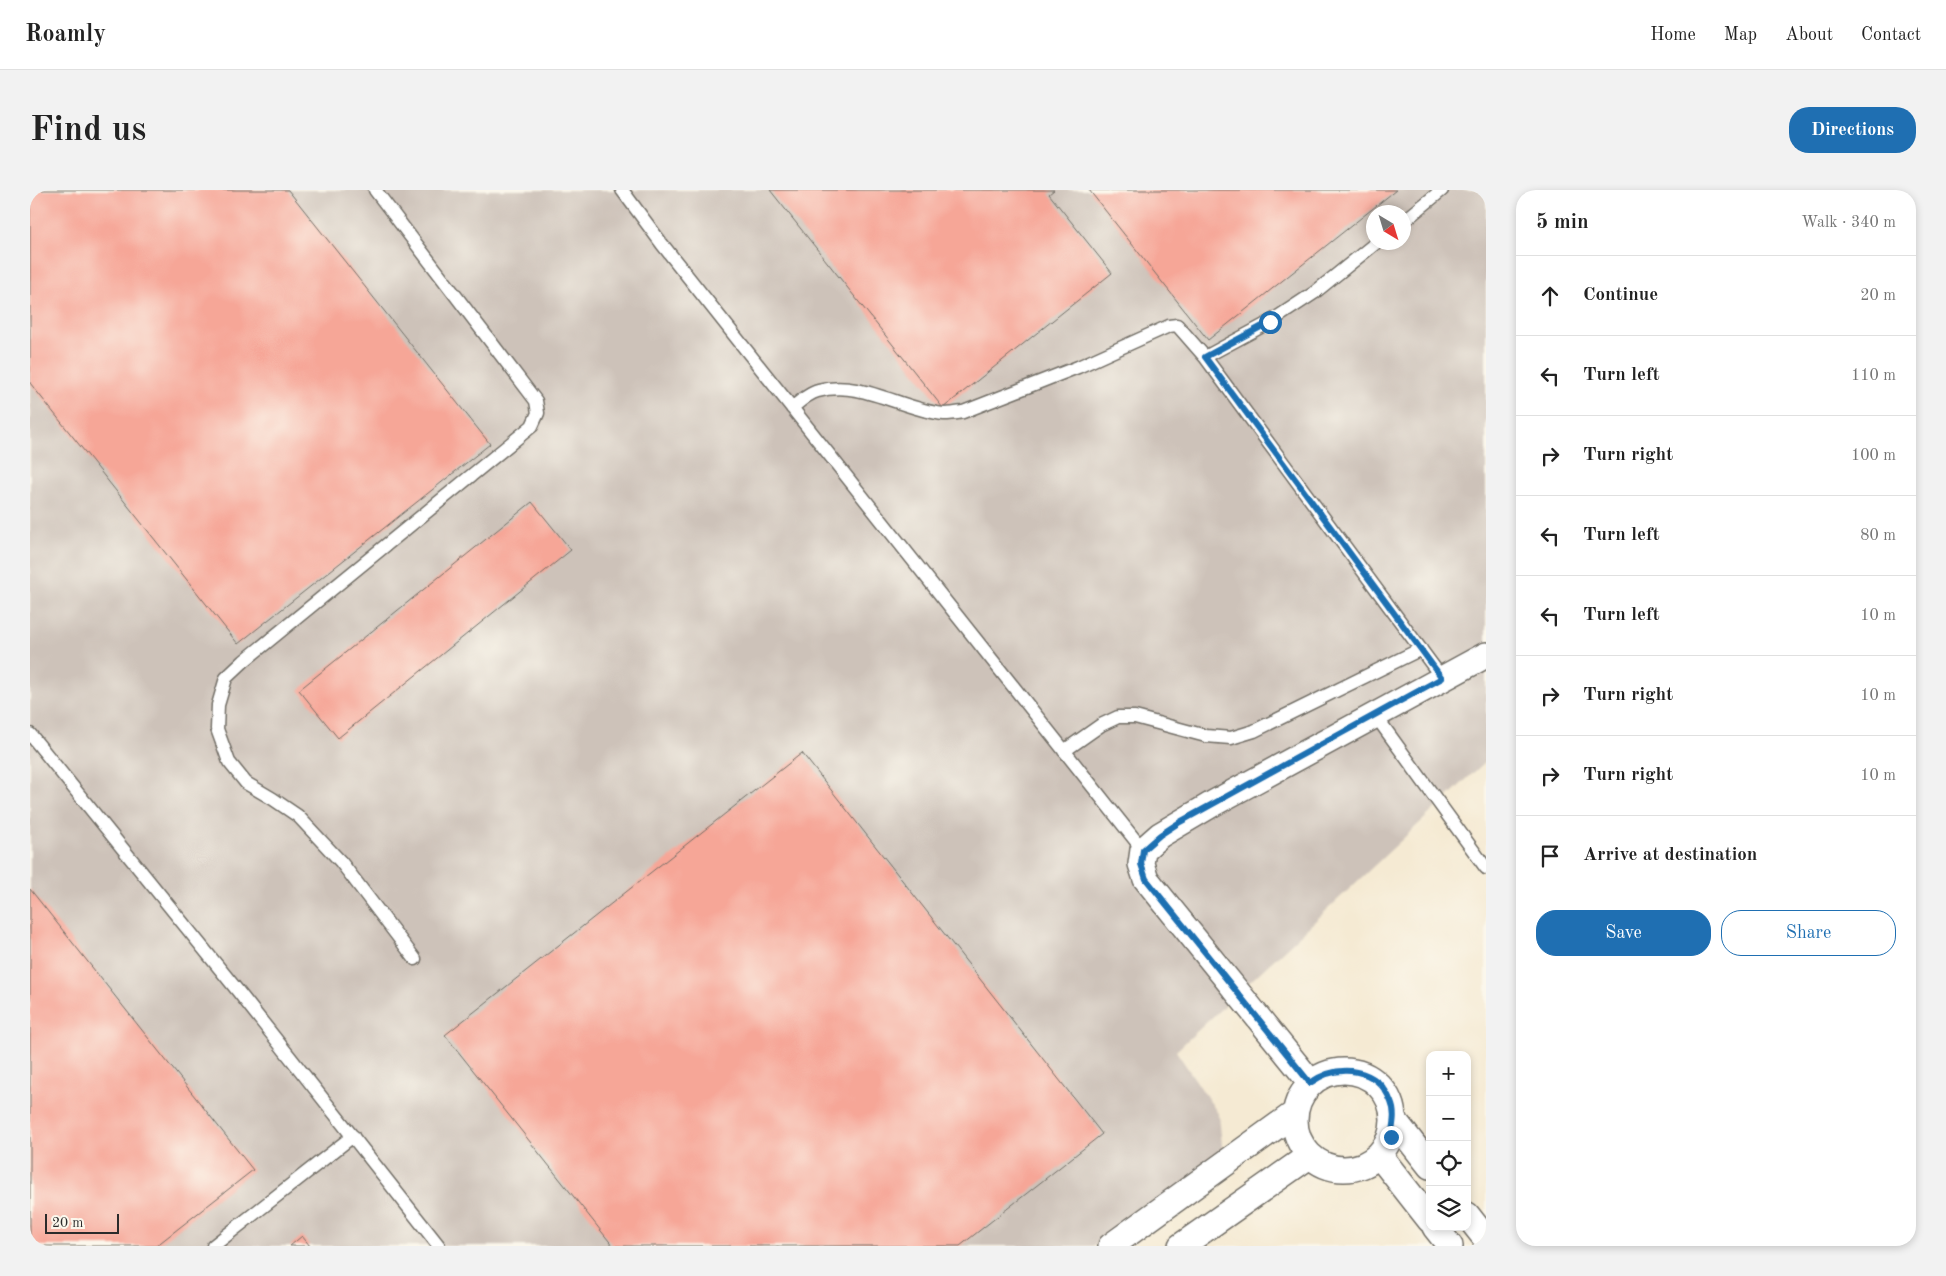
<!DOCTYPE html>
<meta charset="utf-8">
<style>
:root{--surface:#fff;--page:#f2f2f2;--text:#222;--muted:#767676;--line:#e0e0e0;--accent:#1f6fb2}
body{margin:0;font-family:"Old Standard TT",serif;background:var(--page);color:var(--text)}
.controls{position:absolute;right:15px;bottom:15px;display:grid;overflow:hidden;border-radius:10px;box-shadow:0 2px 8px #0003}
.controls button{width:45px;height:45px;display:grid;place-items:center;padding:0;border:0;border-bottom:1px solid var(--line);background:var(--surface);color:var(--text);font:25px sans-serif}
.compass{position:absolute;left:1336px;top:15px;width:45px;height:45px;border-radius:50%;background:var(--surface);box-shadow:0 2px 8px #0003;rotate:142deg}
.scale{position:absolute;left:15px;bottom:12px;width:74px;box-sizing:border-box;padding-left:5px;border:2px solid #2b2b2b;border-top:0;font-size:14px;line-height:18px;white-space:nowrap;color:#2b2b2b;-webkit-text-stroke:4px #fbf7ec;paint-order:stroke}
.stop{position:absolute;width:15px;height:15px;margin:-11px;border:4px solid #1f6fb2;border-radius:50%;background:#fff}
.stop.end{background:#1f6fb2;border-color:#fff;box-shadow:0 1px 5px #0008}
.list{margin:0;padding:0;list-style:none}
h2{display:flex;justify-content:space-between;align-items:center;height:65px;margin:0;padding:0 20px;font-size:21px}
h2 small{font-size:16px;font-weight:400;color:var(--muted)}
.list li{display:grid;grid-template-columns:32px 1fr auto;gap:15px;align-items:center;box-sizing:border-box;height:80px;padding:0 20px;border-top:1px solid var(--line)}
.list b{display:block;font-size:19px;white-space:nowrap}
.list em{font-size:16px;font-style:normal;color:var(--muted)}
.actions{display:flex;gap:10px;padding:15px 20px}
.actions a{flex:1;padding:11px 0;border:1px solid var(--accent);border-radius:20px;text-align:center;font-size:18px;color:var(--accent)}
.actions .main{background:var(--accent);color:#fff}
.icon{flex:none;width:28px;height:28px;fill:none;stroke:currentColor;stroke-width:2;stroke-linecap:round;stroke-linejoin:round}
.map{position:relative;flex:none;width:1456px;height:1056px;overflow:hidden;border-radius:20px}
header{display:flex;align-items:center;gap:30px;box-sizing:border-box;height:70px;padding:0 25px;background:var(--surface);border-bottom:1px solid var(--line)}
header strong{font-size:24px}
nav{display:flex;gap:28px;margin-inline-start:auto;font-size:18px}
.intro{display:flex;align-items:center;justify-content:space-between;box-sizing:border-box;height:120px;padding:0 30px}
h1{margin:0;font-size:35px}
.button{padding:12px 22px;border-radius:20px;background:var(--accent);color:#fff;font-size:18px;font-weight:700}
main{display:flex;gap:30px;padding:0 30px}
aside{flex:1;background:var(--surface);border-radius:20px;box-shadow:0 2px 8px #0003}
.map>svg:first-child{display:block}
.industrial{fill:#cdc2b9;fill-rule:evenodd}
.building{fill:#f6a697}
.lines{fill:none;stroke-linecap:round;stroke-linejoin:round}
.service-casing{stroke:#726e66;stroke-width:15}
.minor-casing{stroke:#726e66;stroke-width:28}
.service{stroke:#fff;stroke-width:12}
.minor{stroke:#fff;stroke-width:25}
.route{stroke:#1f6fb2;stroke-width:6}
</style>
<header>
<strong>Roamly</strong>
<nav><a>Home</a><a>Map</a><a>About</a><a>Contact</a></nav>
</header>
<div class="intro"><h1>Find us</h1><a class="button">Directions</a></div>
<main>
<div class="map">
<svg width="1456" height="1056" viewBox="0 0 1456 1056">
<rect width="100%" height="100%" fill="#fbf7ec"/>
<filter id="ink" filterUnits="userSpaceOnUse"><feTurbulence type="fractalNoise" baseFrequency=".02" numOctaves="2"/><feDisplacementMap in="SourceGraphic" scale="10" xChannelSelector="R" yChannelSelector="G"/><feConvolveMatrix kernelMatrix="1 2 1 2 8 2 1 2 1" color-interpolation-filters="sRGB"/></filter>
<filter id="wash" filterUnits="userSpaceOnUse"><feTurbulence type="fractalNoise" baseFrequency=".0096" numOctaves="4" result="noise"/><feDisplacementMap in="SourceGraphic" scale="20" xChannelSelector="R" yChannelSelector="G"/><feGaussianBlur stdDeviation="1.12" result="paint"/><feColorMatrix in="noise" values="0 0 0 0 0 0 0 0 0 0 0 0 0 0 0 0 0 1.4 0 .05"/><feComposite in="paint" operator="in"/></filter>
<g filter="url(#wash)">
<rect width="100%" height="100%" fill="#f5ead3"/>
<path class="industrial" d="M0,0H1456V571L1146,861L1189,925L1193,965L1063,1056H0ZM1344,22H1374V52H1344Z"/>
<g id="blocks">
<path class="building" d="M0,0H258L460,254L208,454L0,193Z
M740,0H1024L1019,4L1082,83L913,218Z
M1059,0H1366L1178,150Z
M502,312L541,360L308,548L269,500Z
M772,563L1072,944L930,1056H583L415,845Z
M0,699L223,980L126,1056H0Z
M272,1046L280,1056H260Z"/>
</g>
</g>
<g filter="url(#ink)">
<use href="#blocks" fill-opacity="0" stroke="#726e66" stroke-width="1"/>
<g class="lines">
<g class="service-casing">
<path id="service" d="M345,0L506,211L508,223L502,236L214,471L196,488L188,515L187,539L199,572L216,593L243,609L268,626L311,672L385,769
M592,0L632,54L1113,660
M1374,31L1412,0
M1175,167L1412,488
M762,218C769,212 779,203 788,201C831,189 872,220 914,224C920,224 927,223 933,222L1048,177L1139,136L1147,135L1175,167L1240,132L1284,103L1347,52
M1345,525L1456,678
M0,544L207,800L409,1056
M1034,561L1071,535L1088,527H1105L1176,546L1201,548L1224,541L1391,459
M183,1056L323,946"/>
</g>
<g class="minor-casing">
<path id="minor" d="M1265 930a49 49 0 1 1 98 0a49 49 0 1 1-98 0Z
M1281,893L1116,689L1111,674L1113,660L1130,645L1184,613L1456,465
M1364,930L1400,976
M1349,965L1400,1030
M1437,1025L1456,1049
M1405,1037L1420,1056
M1081,1056L1265,923
M1151,1056L1279,966"/>
</g>
<use href="#service" class="service"/>
<use href="#minor" class="minor"/>
</g>
</g>
<g class="lines" filter="url(#ink)">
<path class="route" d="M1240,132L1175,167L1412,488L1150,632L1130,645L1113,660L1111,674L1116,689L1280,893C1309,873 1348,877 1361,912C1366,923 1363,935 1361,947"/>
</g>
</svg>
<div class="controls">
<button>+</button>
<button>−</button>
<button><svg class="icon" aria-label="locate" viewBox="0 0 24 24"><circle cx="12" cy="12" r="6"/><path d="M12 2v4M12 18v4M2 12h4M18 12h4"/></svg></button>
<button><svg class="icon" aria-label="layers" viewBox="0 0 24 24"><path d="M12 4l9 5-9 5-9-5zM3 14l9 5 9-5"/></svg></button>
</div>
<svg class="compass" viewBox="-18 -18 36 36"><path d="M0-13l5 13h-10z" fill="#e53935"/><path d="M0 13l5-13h-10z" fill="#767676"/></svg>
<div class="scale">20 m</div>
<div class="stop" style="left:1240px;top:132px"></div>
<div class="stop end" style="left:1361px;top:947px"></div>
</div>
<aside>
<h2>5 min<small>Walk · 340 m</small></h2>
<ul class="list">
<li><svg class="icon" aria-label="ahead" viewBox="0 0 24 24"><path d="M12 20V5M6 11l6-6 6 6"/></svg><div><b>Continue</b></div><em>20 m</em></li>
<li><svg class="icon" aria-label="left" viewBox="0 0 24 24"><path d="M17 20v-9H6M10 6l-5 5 5 5"/></svg><div><b>Turn left</b></div><em>110 m</em></li>
<li><svg class="icon" aria-label="right" viewBox="0 0 24 24"><path d="M7 20v-9h11M14 6l5 5-5 5"/></svg><div><b>Turn right</b></div><em>100 m</em></li>
<li><svg class="icon" aria-label="left" viewBox="0 0 24 24"><path d="M17 20v-9H6M10 6l-5 5 5 5"/></svg><div><b>Turn left</b></div><em>80 m</em></li>
<li><svg class="icon" aria-label="left" viewBox="0 0 24 24"><path d="M17 20v-9H6M10 6l-5 5 5 5"/></svg><div><b>Turn left</b></div><em>10 m</em></li>
<li><svg class="icon" aria-label="right" viewBox="0 0 24 24"><path d="M7 20v-9h11M14 6l5 5-5 5"/></svg><div><b>Turn right</b></div><em>10 m</em></li>
<li><svg class="icon" aria-label="right" viewBox="0 0 24 24"><path d="M7 20v-9h11M14 6l5 5-5 5"/></svg><div><b>Turn right</b></div><em>10 m</em></li>
<li><svg class="icon" aria-label="arrive" viewBox="0 0 24 24"><path d="M6 21V4h12l-3 4 3 4H6"/></svg><div><b>Arrive at destination</b></div></li>
</ul>
<div class="actions"><a class="main">Save</a><a>Share</a></div>
</aside>
</main>
